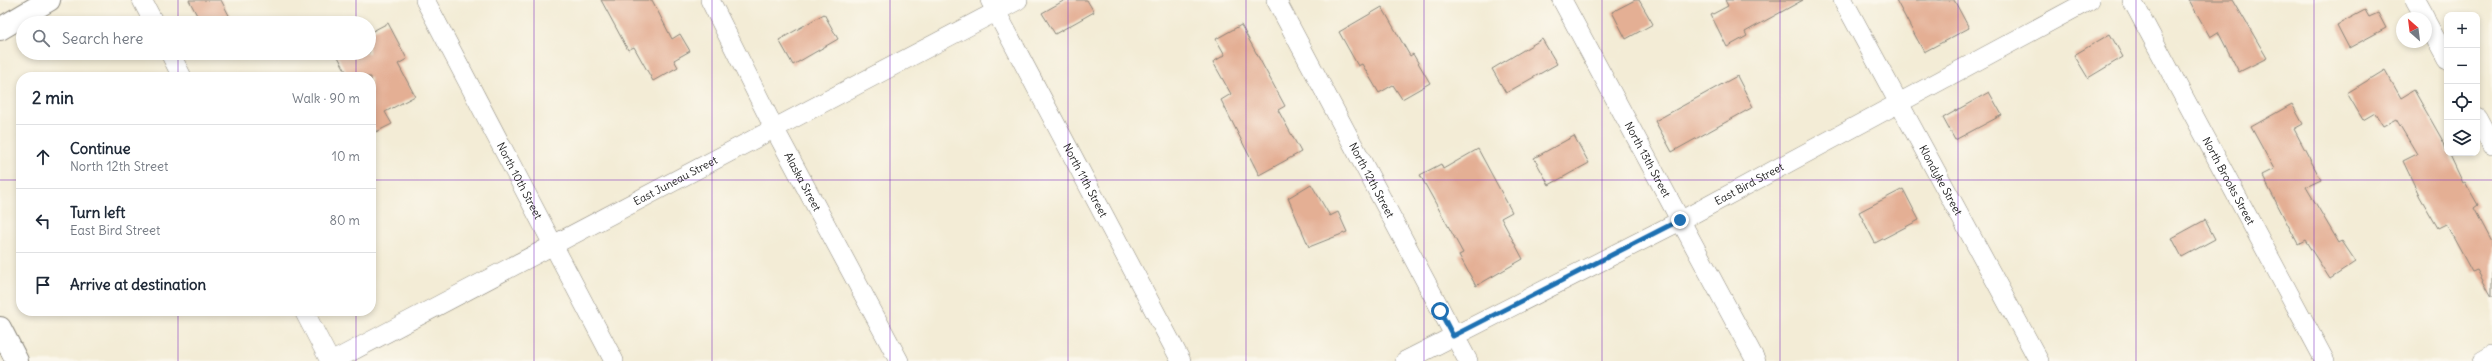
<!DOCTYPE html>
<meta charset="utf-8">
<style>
:root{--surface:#fff;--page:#f6f6f7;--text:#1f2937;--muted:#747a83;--line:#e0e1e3}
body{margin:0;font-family:Delius,sans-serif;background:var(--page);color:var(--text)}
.controls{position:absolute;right:12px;top:12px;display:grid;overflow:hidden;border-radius:8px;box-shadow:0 2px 6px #0003}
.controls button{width:36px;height:36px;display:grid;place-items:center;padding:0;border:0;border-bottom:1px solid var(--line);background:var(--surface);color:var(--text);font:20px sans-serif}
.compass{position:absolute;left:2396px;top:12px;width:36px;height:36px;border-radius:50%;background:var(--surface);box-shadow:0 2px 6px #0003;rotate:332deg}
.stop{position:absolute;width:12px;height:12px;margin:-9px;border:3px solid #1f6fb2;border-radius:50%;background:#fff}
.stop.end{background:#1f6fb2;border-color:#fff;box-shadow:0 1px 4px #0008}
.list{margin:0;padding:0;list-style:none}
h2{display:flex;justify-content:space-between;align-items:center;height:52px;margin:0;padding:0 16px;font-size:17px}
h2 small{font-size:13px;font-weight:400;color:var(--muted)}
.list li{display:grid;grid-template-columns:26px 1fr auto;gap:12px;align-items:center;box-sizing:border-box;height:64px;padding:0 16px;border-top:1px solid var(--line)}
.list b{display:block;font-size:15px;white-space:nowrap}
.list p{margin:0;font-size:13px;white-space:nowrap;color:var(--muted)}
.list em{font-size:13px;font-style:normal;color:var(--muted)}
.icon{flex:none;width:22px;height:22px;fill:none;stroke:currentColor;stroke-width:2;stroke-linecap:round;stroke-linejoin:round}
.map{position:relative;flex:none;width:2492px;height:361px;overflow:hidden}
.search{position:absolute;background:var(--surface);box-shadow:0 2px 6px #0003;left:16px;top:16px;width:360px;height:44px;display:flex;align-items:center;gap:10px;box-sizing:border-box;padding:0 14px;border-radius:22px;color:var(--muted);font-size:15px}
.panel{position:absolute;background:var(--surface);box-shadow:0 2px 6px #0003;left:16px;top:72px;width:360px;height:244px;border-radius:16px}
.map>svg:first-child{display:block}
.building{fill:#e4af94}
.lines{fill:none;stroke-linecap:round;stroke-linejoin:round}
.street-casing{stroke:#888479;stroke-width:20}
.secondary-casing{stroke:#888479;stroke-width:24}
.primary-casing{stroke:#888479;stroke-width:24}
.street{stroke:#fff;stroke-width:19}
.secondary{stroke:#fff;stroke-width:22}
.primary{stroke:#fff;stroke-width:22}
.route{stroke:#1f6fb2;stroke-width:5}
.grid{fill:none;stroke:#7b2cbf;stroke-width:1;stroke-opacity:0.55}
.labels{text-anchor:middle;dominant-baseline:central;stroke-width:4;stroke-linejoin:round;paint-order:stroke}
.street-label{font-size:11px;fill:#1c1c1c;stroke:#fbf7ec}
</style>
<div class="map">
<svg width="2492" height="361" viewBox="0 0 2492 361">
<rect width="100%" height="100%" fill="#fbf7ec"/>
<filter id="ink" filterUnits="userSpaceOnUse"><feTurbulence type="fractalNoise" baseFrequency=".025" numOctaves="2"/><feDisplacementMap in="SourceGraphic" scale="8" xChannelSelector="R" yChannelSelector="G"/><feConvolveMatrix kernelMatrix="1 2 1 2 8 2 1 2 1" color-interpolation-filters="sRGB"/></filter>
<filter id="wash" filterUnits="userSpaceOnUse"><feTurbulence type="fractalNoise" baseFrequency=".012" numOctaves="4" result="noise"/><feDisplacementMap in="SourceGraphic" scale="16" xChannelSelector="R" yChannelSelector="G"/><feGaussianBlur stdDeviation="0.9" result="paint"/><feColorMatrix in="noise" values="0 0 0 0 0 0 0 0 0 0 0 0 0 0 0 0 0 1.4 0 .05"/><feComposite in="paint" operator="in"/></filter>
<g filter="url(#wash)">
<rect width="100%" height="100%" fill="#f3ecd6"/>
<g id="blocks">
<path class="building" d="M189,0H221L233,23H201Z
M601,0H652L672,39L680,34L690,51L674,60L678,67L653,81L634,47L628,50Z
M1065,0H1087L1094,12L1055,34L1042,13Z
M1635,0H1639L1653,24L1626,39L1612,12Z
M1725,0H1803L1745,32L1747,36L1727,47L1711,15L1728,6Z
M1896,0H1954L1969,28L1924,52Z
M2189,0H2233L2267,58L2239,72L2218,32L2210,37Z
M1382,7L1410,56L1413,54L1430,83L1402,99L1393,85L1379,93L1362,64L1358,66L1339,32Z
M2365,10L2369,17L2378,13L2386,28L2349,48L2337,25Z
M824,14L838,39L793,65L779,40Z
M388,23L407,59L398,64L415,96L385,112L392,124L376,132L371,122V77H349L336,53H369V33Z
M1241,25L1285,106L1278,110L1301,152L1259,175L1221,100L1231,94L1213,62L1225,55L1216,39Z
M2110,34L2123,57L2088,78L2074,55Z
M1542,39L1557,64L1506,93L1492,69Z
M2385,70L2401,98L2414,90L2444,143L2447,153H2449L2463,183L2465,182L2478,205L2474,208L2492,242V297L2477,270L2472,272L2446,224L2438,228L2420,197L2403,161L2417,154L2396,119L2383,126L2375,113L2363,120L2347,93Z
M1737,76L1753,107L1672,152L1655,121Z
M1989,92L2002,115L1955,140L1943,118Z
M2292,104L2303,124L2294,129L2321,180L2306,187L2339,243L2342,241L2356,262L2330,279L2305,240L2298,244L2287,223L2262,175L2274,169L2251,127Z
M1574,136L1589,163L1549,185L1534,158Z
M1478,149L1512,212L1501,218L1523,259L1476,286L1459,255L1463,253L1420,175L1441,164L1443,169Z
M1311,184L1330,216L1338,212L1347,232L1309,247L1288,198Z
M1903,189L1919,220L1875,243L1859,212Z
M2205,220L2215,239L2182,257L2172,238Z"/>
</g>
</g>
<g filter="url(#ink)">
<use href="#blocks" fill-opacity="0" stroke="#888479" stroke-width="1"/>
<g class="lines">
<g class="street-casing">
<g id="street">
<path d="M142,0L154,23"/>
<path id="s1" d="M425,0L614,361"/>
<path id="s2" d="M710,0L774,128L899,361"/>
<path id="s3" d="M990,0L1181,361"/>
<path id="s4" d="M1276,0L1468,361"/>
<path id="s5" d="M1562,0L1756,361"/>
<path id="s6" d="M1843,0L2039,361"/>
<path id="s7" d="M2132,0L2325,361"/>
<path d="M2415,0L2425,18"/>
<path d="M2426,21L2447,60"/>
<path d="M170,53L182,77"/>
<path d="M2477,117L2492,145"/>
<path d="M304,311L330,361"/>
<path id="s8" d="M333,361L1018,0"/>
<path id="s9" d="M1405,361L1680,221L2090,0"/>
<path d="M2482,361L2492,355"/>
</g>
</g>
<g class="secondary-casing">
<path id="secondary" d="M0,29L49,0"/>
</g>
<g class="primary-casing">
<path id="primary" d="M0,328L17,361"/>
</g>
<use href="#street" class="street"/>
<use href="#secondary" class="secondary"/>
<use href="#primary" class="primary"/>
</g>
</g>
<g class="lines" filter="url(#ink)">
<path class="route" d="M1440,311L1453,336L1680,220"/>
</g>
<path class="grid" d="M178,0V23M356,0V23M534,0V361M712,0V361M890,0V361M1068,0V361M1246,0V361M1424,0V361M1602,0V361M1780,0V361M1958,0V361M2136,0V361M2314,0V361M178,53V77M356,53V77M0,180H21M371,180H2492M178,311V361M356,311V361"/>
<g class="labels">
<g class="street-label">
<text stroke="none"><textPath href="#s5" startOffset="181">North 13th Street</textPath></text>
<text stroke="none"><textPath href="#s7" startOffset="205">North Brooks Street</textPath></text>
<text stroke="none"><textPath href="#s1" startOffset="204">North 10th Street</textPath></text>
<text stroke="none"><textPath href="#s8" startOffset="387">East Juneau Street</textPath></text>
<text stroke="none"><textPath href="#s2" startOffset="204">Alaska Street</textPath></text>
<text stroke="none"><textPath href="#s3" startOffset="204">North 11th Street</textPath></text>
<text stroke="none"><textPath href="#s4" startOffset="204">North 12th Street</textPath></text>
<text stroke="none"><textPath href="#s6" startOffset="205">Klondyke Street</textPath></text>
<text stroke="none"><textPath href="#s9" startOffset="387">East Bird Street</textPath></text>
</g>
</g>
</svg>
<div class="controls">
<button>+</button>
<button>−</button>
<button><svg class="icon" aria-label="locate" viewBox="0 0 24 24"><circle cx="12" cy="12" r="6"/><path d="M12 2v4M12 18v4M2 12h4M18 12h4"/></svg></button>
<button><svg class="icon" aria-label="layers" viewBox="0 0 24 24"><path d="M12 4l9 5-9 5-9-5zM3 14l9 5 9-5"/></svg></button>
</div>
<svg class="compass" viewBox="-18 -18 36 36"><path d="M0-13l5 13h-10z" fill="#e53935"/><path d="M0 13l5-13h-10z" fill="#747a83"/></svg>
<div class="stop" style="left:1440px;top:311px"></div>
<div class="stop end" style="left:1680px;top:220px"></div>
<div class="search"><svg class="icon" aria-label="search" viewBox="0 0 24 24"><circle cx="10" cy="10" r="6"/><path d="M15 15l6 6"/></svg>Search here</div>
<section class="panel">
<h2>2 min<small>Walk · 90 m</small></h2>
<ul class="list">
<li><svg class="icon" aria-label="ahead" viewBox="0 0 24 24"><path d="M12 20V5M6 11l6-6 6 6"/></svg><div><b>Continue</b><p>North 12th Street</p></div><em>10 m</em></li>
<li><svg class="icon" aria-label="left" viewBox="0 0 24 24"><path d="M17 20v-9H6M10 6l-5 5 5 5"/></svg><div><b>Turn left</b><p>East Bird Street</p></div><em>80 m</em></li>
<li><svg class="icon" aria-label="arrive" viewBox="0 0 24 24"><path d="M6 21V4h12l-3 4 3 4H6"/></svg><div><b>Arrive at destination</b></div></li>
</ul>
</section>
</div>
